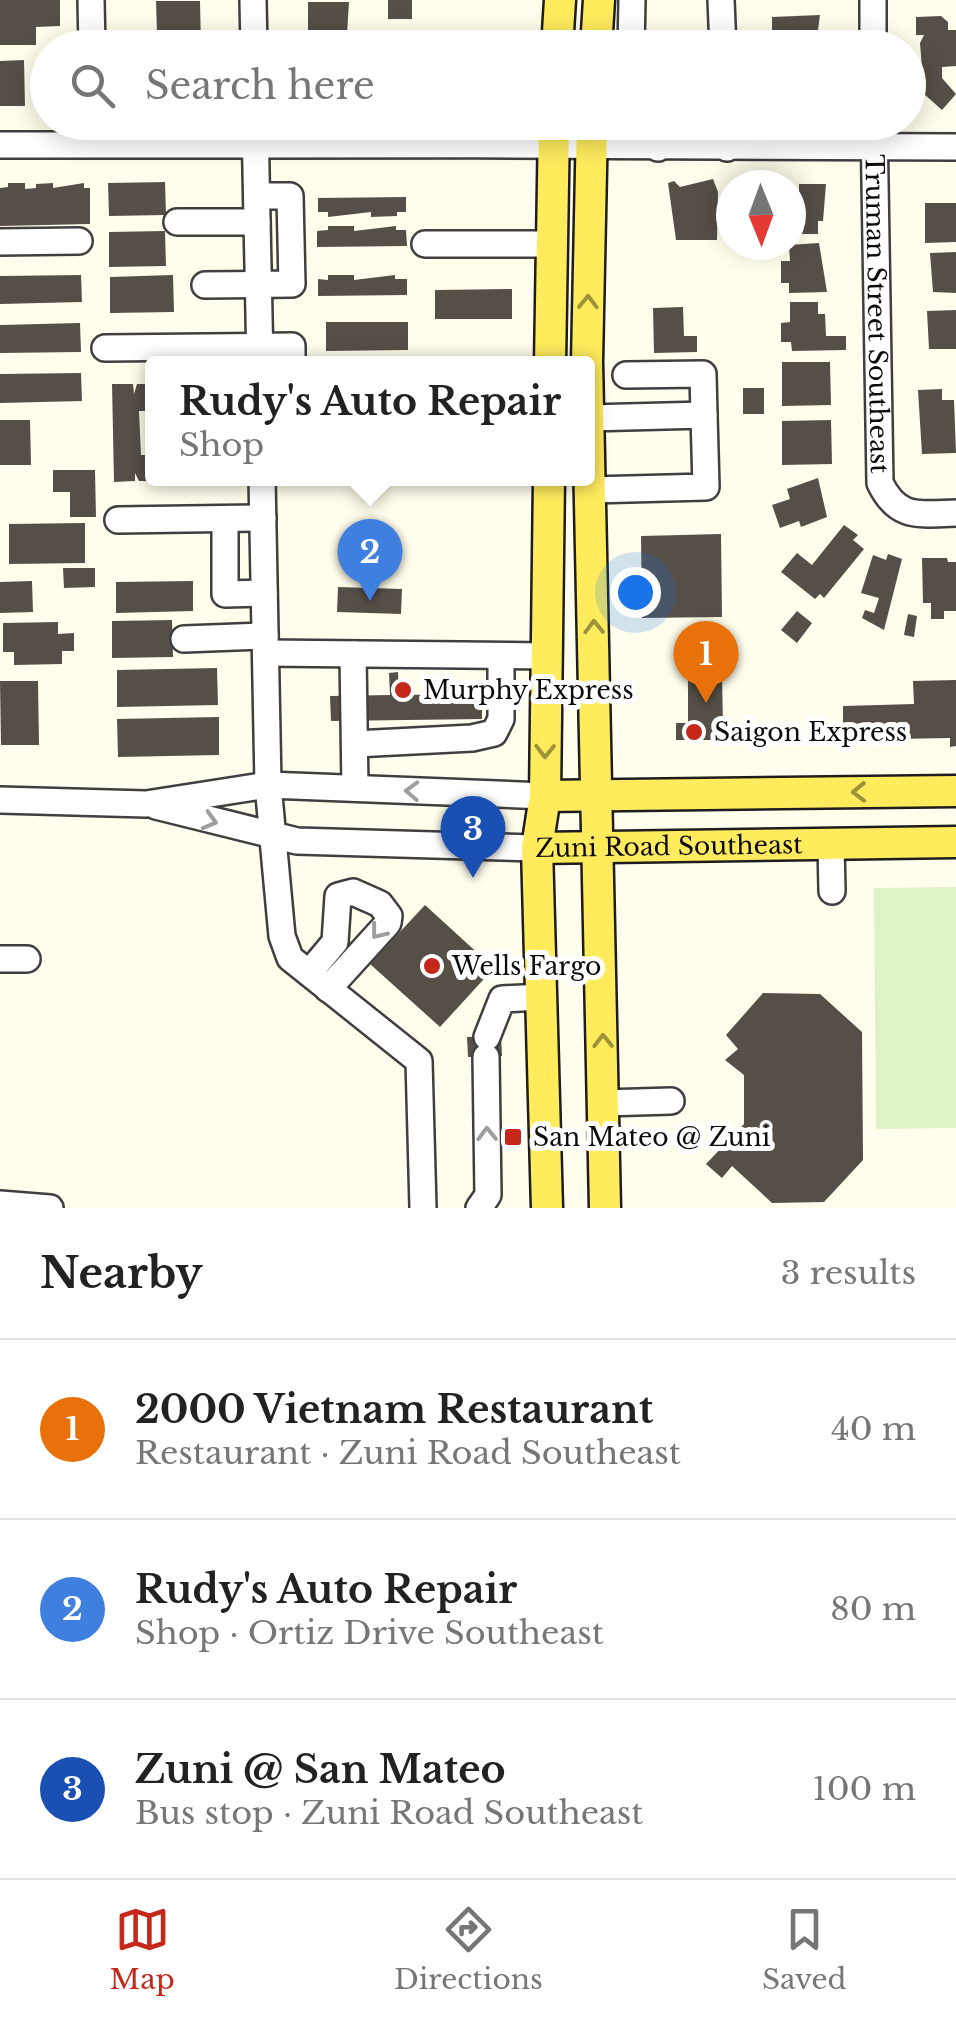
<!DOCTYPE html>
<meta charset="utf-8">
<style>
:root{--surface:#fff;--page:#f2f2f2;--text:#222;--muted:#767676;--line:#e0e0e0;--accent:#c5281b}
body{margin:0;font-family:"Libre Baskerville",serif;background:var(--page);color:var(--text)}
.compass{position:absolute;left:716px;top:170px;width:90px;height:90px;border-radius:50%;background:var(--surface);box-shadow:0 5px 25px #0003;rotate:179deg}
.you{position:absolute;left:635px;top:592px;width:35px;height:35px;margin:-25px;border:8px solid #fff;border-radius:50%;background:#1a73e8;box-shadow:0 0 0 15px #1a73e833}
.badge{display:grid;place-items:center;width:65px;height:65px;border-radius:50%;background:var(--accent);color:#fff;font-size:32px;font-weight:700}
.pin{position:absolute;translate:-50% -82px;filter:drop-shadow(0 2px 5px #0008)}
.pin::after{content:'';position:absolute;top:52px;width:35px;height:30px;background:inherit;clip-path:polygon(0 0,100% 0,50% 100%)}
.popup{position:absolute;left:145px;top:356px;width:450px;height:130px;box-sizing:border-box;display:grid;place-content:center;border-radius:10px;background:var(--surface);filter:drop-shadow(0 2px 8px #0005);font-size:32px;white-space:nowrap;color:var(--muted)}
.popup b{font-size:38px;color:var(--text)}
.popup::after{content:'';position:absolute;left:50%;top:100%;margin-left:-20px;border:20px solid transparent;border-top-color:var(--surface)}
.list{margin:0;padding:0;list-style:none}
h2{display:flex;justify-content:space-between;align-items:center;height:130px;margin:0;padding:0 40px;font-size:42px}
h2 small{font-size:32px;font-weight:400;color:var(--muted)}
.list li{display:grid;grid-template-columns:65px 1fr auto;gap:30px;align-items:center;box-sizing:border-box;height:180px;padding:0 40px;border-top:2px solid var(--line)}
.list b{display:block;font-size:38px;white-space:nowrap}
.list p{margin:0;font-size:32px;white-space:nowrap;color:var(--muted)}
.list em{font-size:32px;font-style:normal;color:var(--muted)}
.icon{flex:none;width:55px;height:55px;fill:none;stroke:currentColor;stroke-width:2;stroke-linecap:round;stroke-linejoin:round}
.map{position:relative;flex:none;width:956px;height:1208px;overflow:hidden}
.search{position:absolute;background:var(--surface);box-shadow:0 5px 25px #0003;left:30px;right:30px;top:30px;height:110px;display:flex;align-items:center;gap:25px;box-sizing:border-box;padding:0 35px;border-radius:55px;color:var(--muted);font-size:38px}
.sheet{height:670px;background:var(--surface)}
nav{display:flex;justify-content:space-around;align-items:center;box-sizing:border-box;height:140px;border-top:2px solid var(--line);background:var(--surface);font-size:28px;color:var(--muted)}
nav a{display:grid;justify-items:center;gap:5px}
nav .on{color:var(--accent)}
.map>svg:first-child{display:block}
.pitch{fill:#ddf2c5}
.building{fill:#564f48}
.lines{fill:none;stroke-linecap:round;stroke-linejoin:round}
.minor-casing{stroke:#3f3f3f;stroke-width:30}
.major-casing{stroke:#1d1d1d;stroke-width:35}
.minor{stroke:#fff;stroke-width:25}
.major{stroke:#ffeb5c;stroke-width:30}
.oneway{stroke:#9e923c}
.oneway2{stroke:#9e9e9e}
.poi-dot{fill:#c5281b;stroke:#fff;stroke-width:4}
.labels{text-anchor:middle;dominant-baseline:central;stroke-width:10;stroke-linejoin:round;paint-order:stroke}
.street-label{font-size:25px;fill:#0c0c0c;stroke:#fff}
.poi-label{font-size:25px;fill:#0c0c0c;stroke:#fff;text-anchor:start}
</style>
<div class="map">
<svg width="956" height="1208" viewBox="0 0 956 1208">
<rect width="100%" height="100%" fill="#fffeec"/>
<path class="pitch" d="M956,887V1128L876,1129L874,888Z"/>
<path class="building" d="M0,0H60V26L36,27V45H0Z
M388,0H412V19H388Z
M156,1H200L201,48H172V34H157Z
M308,2H349L347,34H338V45H308Z
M820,15L816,45L784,48V37H772V17Z
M941,16L948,22V30H956V66L942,67V78L956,94L942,110L924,94L920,43L924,35H916V17Z
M703,34V48H676V35Z
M24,60L25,106H0V61Z
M713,179L718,192L717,240H676L668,183L674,181L680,187Z
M165,182L166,215L109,216L108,183Z
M8,183H25V189L36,188V184L53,183V188L84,183V188H90V224L0,226V188L8,187Z
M799,184H826L823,221H818V234H791V195H799Z
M406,197V212H397V216L371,217V212L328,217V212H318V198Z
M925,203H956V242L925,243Z
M328,226H354V231L396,226V230H406L407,246L317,247V231L328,230Z
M165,231L166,266L109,267V232Z
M819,243L827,292L789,293V283H781V261H790L789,245Z
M956,252V293L933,292L930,253Z
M81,275L82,302L0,304V276Z
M173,275L174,312L110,313V277Z
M328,275H354V280L395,275V279H407V295L318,296V279L328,280Z
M512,289V319H435V290Z
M790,302H818V314H825L826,336H846V350L792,351L791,342H781V323L790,322Z
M683,307L684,336H697V352L654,353L653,308Z
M956,310V349H929L927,311Z
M326,322H408V350L326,351Z
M80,323L81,352L0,353V325Z
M782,362H830L831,405L782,406Z
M81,373L82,401L0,403V374Z
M112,384H133L134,394L137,384H152V411H139L141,455H152V481H139L135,473V481L114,482Z
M743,388H764V414H743Z
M942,389V400H954L956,453L922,454L918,390Z
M0,420H30L31,465H0Z
M831,420L832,464L782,465V421Z
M53,470H95L96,517H70V492H53Z
M818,478L827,517L801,527L799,521L780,528L772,505L790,499L787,489Z
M85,523V563L9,564V524Z
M844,525L858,535L853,540L864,549L824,598L820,594L815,599L781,572L797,553L812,565Z
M721,534L722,617L642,618L641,536Z
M888,554L902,559L884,630L862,618L865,610L874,613L879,598L861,593L873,555L886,560Z
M922,558H947L948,562H956V611H944V619H931V603H923Z
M63,568H95V587L64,588Z
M32,581L33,612L0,613V582Z
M193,581V611L116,613V582Z
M338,587L402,589L401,614L337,612Z
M797,611L812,623L797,643L781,630Z
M908,614L917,616L914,637L904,635Z
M172,620L173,657L112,658V621Z
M58,622V634L74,633V651H62V664L14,665V652H3V623Z
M217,668L218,705L117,707V670Z
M398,672L399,695L482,694V719L331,721L330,696L390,695L389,673Z
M688,676H722L723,726H715V740H676V723H688Z
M956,680V746L950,747V738L843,740V706L914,704L913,681Z
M0,681H38L39,745H1Z
M219,717V755L118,757L117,719Z
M425,905L494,968L440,1027L370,964Z
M763,993L820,994L862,1032L863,1160L824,1202L772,1203L732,1166L722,1178L706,1164L744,1124V1075L725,1060L738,1049L726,1035Z
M501,1036L502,1056L468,1057L467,1037Z"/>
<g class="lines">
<g class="minor-casing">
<g id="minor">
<path d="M91,0L92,48"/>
<path d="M253,0L254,48"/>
<path d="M721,0L723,48"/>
<path d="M873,0V48"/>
<path d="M631,48L632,0"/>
<path d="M255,122L260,364"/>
<path d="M657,122L658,148"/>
<path d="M726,122L727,148"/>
<path id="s1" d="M874,122L880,483C898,520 919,514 956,513"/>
<path d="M0,145C319,143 637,146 956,147"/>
<path d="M177,222H257"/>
<path d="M0,242L79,241"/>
<path d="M425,244H551"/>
<path d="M205,285L292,284L290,196H257"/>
<path d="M105,348L292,346V364"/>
<path d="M626,375L703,374L704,415"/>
<path d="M589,418L704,415L706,487L591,490"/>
<path d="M262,478L268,785L282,936L290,958L419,1061L423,1208"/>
<path d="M225,519V594L264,593"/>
<path d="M118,520L263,518"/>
<path d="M184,639L265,636"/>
<path d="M266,653L546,656"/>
<path d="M353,654L355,788"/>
<path d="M355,744L472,738L494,733L501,719V656"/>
<path d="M0,800L146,804L268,785L545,796"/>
<path d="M156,806L297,841L537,848"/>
<path d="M831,844L832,891"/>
<path d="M0,959H27"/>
<path d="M309,973L335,942L338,896L353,892L380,904L389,916L388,923L328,989"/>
<path d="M487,1037L502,999L541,997"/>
<path d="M604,1103L671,1101"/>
<path d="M0,1204L50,1208"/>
<path d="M479,1208L488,1195L486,1057"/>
</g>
</g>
<g class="major-casing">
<g id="major">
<path d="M557,48L560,0"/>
<path d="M596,48L599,0"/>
<path d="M592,122L587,362L605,1208"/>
<path d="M550,364L554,122"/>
<path d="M545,796L956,791"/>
<path id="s2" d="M537,848L956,842"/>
<path d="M547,1208L537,848L545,796L549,478"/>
</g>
</g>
<use href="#minor" class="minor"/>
<use href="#major" class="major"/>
</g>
<defs><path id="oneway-chevron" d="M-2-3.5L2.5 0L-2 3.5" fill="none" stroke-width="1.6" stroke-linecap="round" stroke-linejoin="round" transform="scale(2.5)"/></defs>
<g class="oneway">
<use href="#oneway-chevron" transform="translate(588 302) rotate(-89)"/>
<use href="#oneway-chevron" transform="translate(594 627) rotate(-91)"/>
<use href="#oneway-chevron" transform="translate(545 751) rotate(91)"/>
<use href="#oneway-chevron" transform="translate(859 792) rotate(179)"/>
<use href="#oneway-chevron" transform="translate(603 1041) rotate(-91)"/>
</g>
<g class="oneway2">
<use href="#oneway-chevron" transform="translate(412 791) rotate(-178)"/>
<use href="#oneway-chevron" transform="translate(210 821) rotate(16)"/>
<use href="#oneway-chevron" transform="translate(378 932) rotate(128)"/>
<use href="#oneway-chevron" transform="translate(487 1134) rotate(-91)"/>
</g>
<g class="poi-dot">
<circle cx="403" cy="690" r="10"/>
<circle cx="694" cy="732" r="10"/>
<circle cx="432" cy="966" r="10"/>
<rect x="503" y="1127" width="20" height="20" rx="5"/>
</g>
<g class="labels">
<g class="street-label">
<text stroke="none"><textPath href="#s1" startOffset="192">Truman Street Southeast</textPath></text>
<text stroke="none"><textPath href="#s2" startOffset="132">Zuni Road Southeast</textPath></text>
</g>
<g class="poi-label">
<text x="423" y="690">Murphy Express</text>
<text x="714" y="732">Saigon Express</text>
<text x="452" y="966">Wells Fargo</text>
<text x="533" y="1137">San Mateo @ Zuni</text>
</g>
</g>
</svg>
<svg class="compass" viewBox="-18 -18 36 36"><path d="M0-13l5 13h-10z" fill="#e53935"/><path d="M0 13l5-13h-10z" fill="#767676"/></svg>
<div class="you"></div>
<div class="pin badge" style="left:706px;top:703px;background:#e8710a">1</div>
<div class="pin badge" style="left:370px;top:601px;background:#3f7fe0">2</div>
<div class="popup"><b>Rudy's Auto Repair</b>Shop</div>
<div class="pin badge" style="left:473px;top:878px;background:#1a4fb4">3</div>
<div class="search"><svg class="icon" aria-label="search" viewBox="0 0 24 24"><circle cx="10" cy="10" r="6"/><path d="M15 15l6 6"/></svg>Search here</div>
</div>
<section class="sheet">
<h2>Nearby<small>3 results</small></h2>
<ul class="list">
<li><span class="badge" style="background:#e8710a">1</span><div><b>2000 Vietnam Restaurant</b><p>Restaurant · Zuni Road Southeast</p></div><em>40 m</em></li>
<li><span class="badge" style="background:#3f7fe0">2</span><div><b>Rudy's Auto Repair</b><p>Shop · Ortiz Drive Southeast</p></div><em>80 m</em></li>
<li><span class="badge" style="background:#1a4fb4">3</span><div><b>Zuni @ San Mateo</b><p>Bus stop · Zuni Road Southeast</p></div><em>100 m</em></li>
</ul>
</section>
<nav>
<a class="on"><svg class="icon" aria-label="map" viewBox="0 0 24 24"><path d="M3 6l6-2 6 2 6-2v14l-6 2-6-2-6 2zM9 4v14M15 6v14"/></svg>Map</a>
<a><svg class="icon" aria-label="directions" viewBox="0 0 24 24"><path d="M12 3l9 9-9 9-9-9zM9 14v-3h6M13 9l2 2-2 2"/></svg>Directions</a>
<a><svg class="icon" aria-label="saved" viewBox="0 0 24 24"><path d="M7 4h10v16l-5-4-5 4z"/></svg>Saved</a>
</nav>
